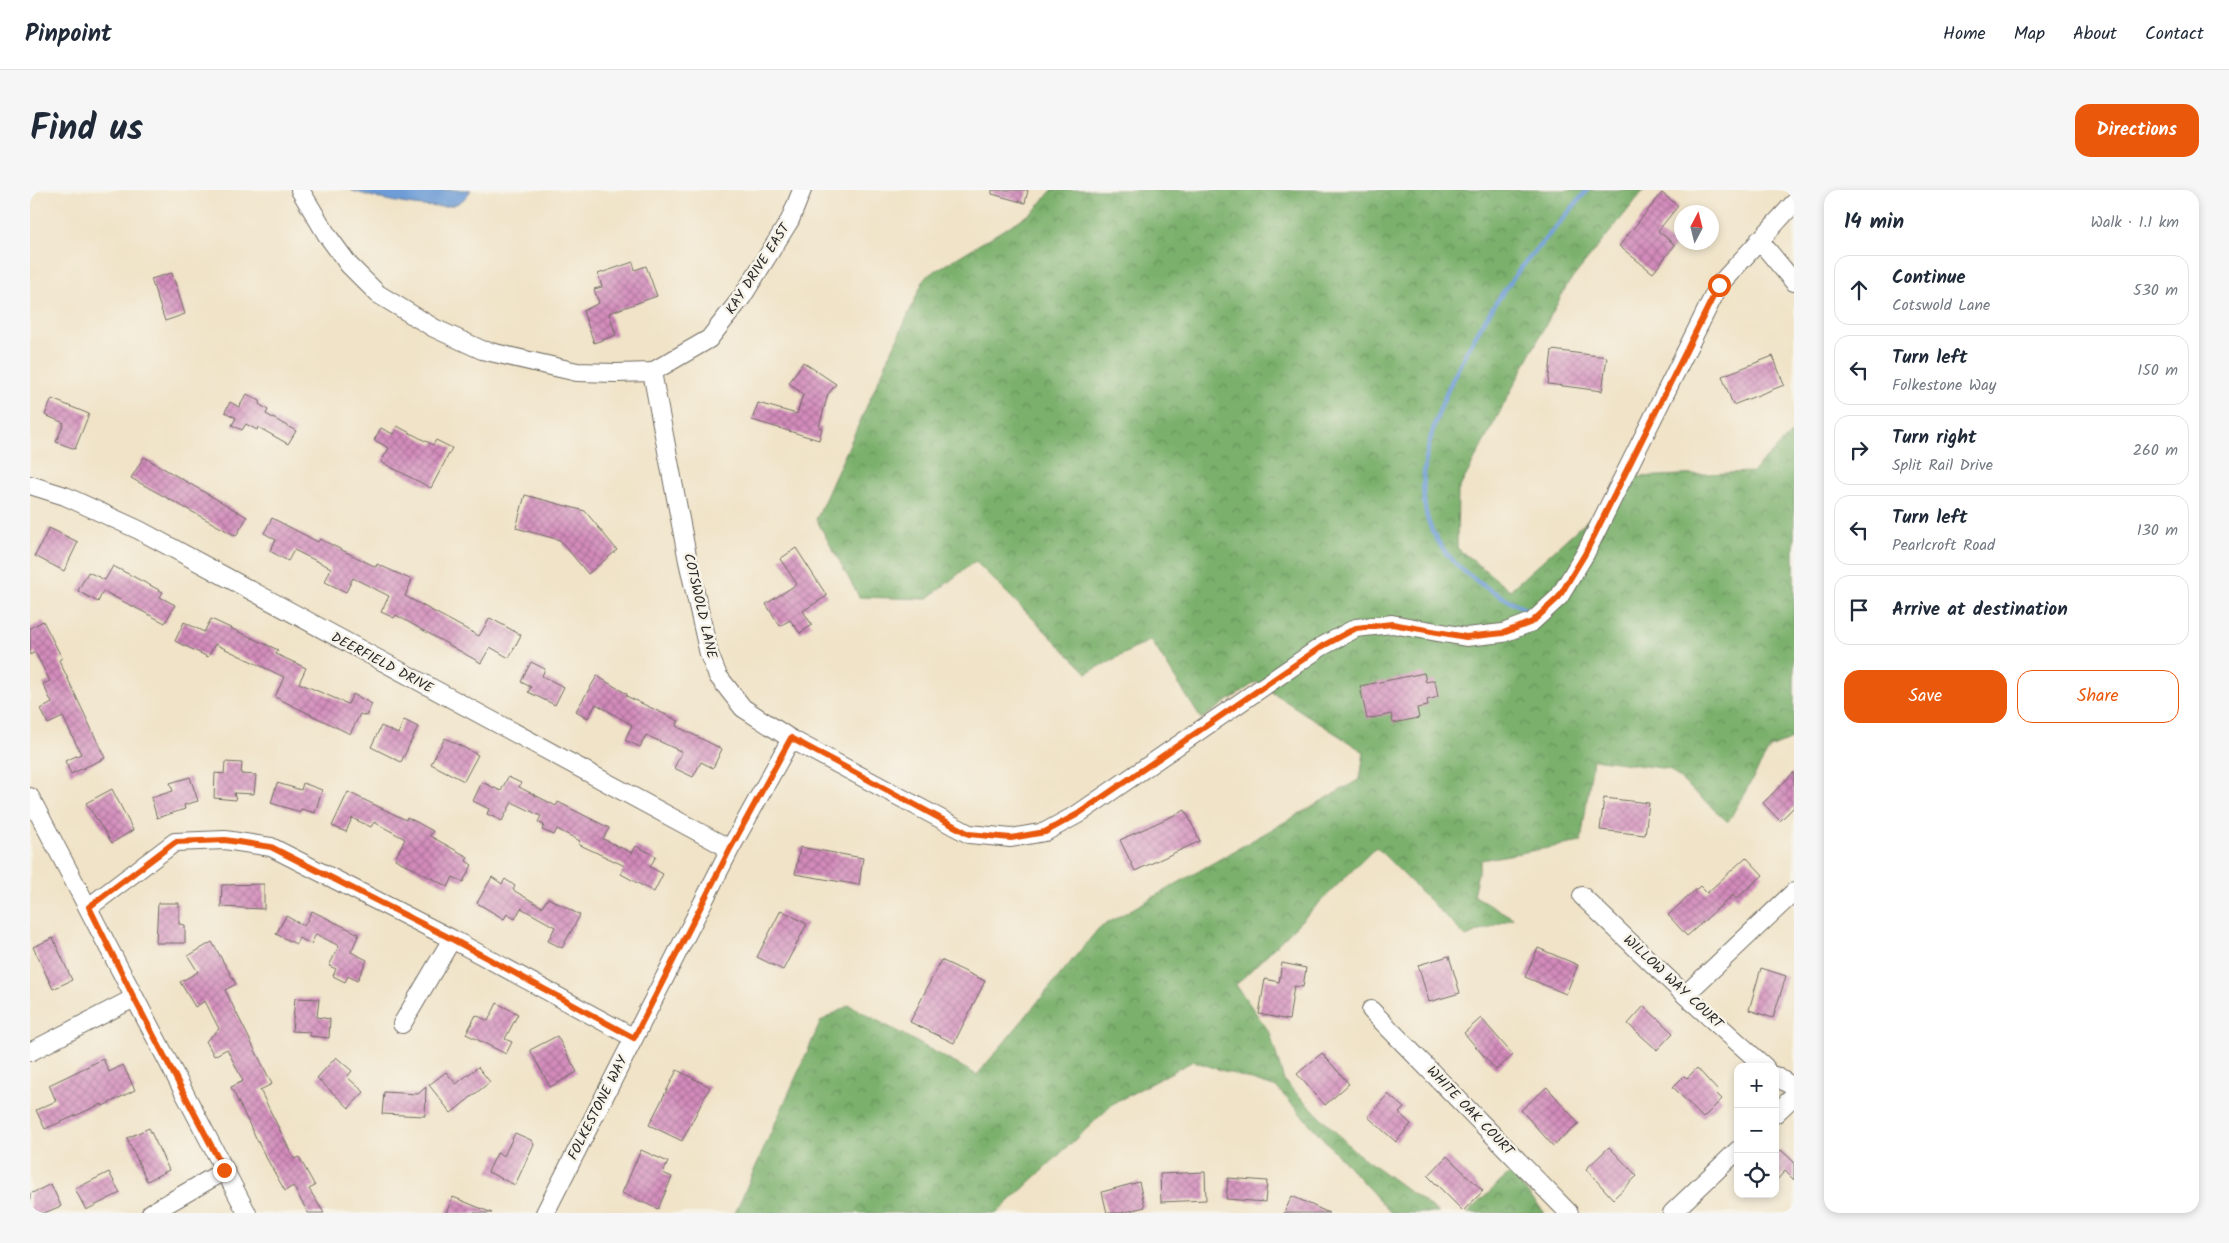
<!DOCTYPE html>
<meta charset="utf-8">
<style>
:root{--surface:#fff;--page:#f6f6f7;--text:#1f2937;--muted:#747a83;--line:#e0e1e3;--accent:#ea580c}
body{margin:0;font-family:Kalam,sans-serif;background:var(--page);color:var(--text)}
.controls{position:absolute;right:15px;bottom:15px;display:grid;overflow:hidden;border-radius:10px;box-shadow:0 2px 8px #0003}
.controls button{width:45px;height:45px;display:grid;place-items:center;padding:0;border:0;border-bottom:1px solid var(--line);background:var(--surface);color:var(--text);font:25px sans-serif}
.compass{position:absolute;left:1644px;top:15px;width:45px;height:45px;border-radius:50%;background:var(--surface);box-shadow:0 2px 8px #0003;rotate:7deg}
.stop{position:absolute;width:15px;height:15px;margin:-11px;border:4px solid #ea580c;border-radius:50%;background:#fff}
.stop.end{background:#ea580c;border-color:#fff;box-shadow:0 1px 5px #0008}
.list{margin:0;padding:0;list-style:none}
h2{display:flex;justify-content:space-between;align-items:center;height:65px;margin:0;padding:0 20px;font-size:21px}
h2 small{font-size:16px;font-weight:400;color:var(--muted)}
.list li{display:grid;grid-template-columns:32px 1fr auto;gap:15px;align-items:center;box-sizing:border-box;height:70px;margin:0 10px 10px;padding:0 10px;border:1px solid var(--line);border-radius:15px}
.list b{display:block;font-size:19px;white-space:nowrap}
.list p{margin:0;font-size:16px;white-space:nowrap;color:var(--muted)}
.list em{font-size:16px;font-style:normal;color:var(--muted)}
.actions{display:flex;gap:10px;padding:15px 20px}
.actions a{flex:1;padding:11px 0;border:1px solid var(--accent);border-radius:15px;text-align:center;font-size:18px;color:var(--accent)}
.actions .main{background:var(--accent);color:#fff}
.icon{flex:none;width:28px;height:28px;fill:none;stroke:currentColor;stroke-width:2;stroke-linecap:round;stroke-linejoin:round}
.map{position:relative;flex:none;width:1764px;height:1023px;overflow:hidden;border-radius:15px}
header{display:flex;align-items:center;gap:30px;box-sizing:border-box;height:70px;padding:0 25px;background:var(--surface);border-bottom:1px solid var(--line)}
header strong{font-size:24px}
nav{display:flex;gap:28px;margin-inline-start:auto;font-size:18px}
.intro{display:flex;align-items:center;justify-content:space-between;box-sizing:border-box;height:120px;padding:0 30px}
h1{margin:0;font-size:35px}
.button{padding:12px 22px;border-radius:15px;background:var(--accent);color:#fff;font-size:18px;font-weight:700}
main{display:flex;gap:30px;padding:0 30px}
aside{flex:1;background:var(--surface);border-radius:15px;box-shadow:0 2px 8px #0003}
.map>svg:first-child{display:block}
.forest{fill:url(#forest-crowns);stroke:#526e4c}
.water{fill:#6d9cd6;stroke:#4c6480}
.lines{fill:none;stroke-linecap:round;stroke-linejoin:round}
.stream{stroke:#6d9cd6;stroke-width:4.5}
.building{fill:url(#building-cross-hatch)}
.minor-casing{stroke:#706b62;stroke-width:20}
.minor{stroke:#fff;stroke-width:18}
.route{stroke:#ea580c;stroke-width:6}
.labels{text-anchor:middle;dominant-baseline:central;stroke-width:5;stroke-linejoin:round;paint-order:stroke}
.street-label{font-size:14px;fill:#2b2b2b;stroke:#f7f3e8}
</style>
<header>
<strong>Pinpoint</strong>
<nav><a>Home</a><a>Map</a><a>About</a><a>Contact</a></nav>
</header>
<div class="intro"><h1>Find us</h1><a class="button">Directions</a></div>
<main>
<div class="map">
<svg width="1764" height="1023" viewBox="0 0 1764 1023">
<defs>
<pattern id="forest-crowns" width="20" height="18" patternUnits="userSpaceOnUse" patternTransform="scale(1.25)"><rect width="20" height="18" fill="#7ab06c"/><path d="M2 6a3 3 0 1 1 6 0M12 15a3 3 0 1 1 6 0" fill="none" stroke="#648f59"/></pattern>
<pattern id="building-cross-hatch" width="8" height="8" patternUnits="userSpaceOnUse" patternTransform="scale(1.25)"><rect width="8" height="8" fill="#d38bbc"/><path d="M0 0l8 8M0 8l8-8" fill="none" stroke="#ab7299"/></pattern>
</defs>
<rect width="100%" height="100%" fill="#f7f3e8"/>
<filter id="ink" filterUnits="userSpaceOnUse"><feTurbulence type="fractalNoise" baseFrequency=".02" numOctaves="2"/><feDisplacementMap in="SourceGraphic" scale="10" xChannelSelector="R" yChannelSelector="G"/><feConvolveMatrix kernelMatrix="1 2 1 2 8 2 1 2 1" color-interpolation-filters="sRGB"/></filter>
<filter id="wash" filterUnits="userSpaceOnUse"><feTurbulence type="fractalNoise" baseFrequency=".0096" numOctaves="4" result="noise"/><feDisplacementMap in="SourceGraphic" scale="20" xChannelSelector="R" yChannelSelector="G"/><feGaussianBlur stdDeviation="1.12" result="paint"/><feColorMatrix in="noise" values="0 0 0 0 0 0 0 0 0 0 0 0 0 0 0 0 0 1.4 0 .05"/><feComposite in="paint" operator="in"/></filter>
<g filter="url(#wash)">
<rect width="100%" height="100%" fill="#f0e3c7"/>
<path class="forest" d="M1022,0H1614L1537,95L1428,301L1427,358L1480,400L1605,287L1722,282L1764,241V548L1740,558L1698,632L1639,579L1563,569L1551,652L1451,670L1443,705L1483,728L1436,747L1346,657L1206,795L1240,843L1254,891L1327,963L1409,1023H1361L1247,898L1163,871L1084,913L967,1023H705L791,831L819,815L947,885L1069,738L1330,589L1334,562L1226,492L1171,529L1121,450L1057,483L945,371L897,409L829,407L786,329L895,87L1003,22Z
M1480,983L1515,1023H1437Z"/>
<path class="water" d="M320,0H441C438,4 435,9 430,12C410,25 343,8 320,0Z"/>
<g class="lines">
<path class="stream" d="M1499,421C1464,403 1428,385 1407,350C1362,278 1440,146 1484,87C1507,57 1534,29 1557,0"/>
</g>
<g id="blocks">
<path class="building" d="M962,0H998L995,13L962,4Z
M1632,3L1648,16L1628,41L1645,55L1623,83L1589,56Z
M603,72L605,80L616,76L627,106L579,123L586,145L564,153L553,121L569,113L564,99L572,97L568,84Z
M142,83L155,124L135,131L121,89Z
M1522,160L1577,167L1572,201L1518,194Z
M1743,166L1754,195L1703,215L1692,186Z
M773,172L806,194L798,204L789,237L792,238L789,250L722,230L728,213L767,224L773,204L759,193Z
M217,204L230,211L229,214L238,220L236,224L266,241L258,254L228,237L227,240L216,234L212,240L202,235L206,228L195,222L200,212L209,217Z
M22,209L59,224L45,259L26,252L34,233L15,225Z
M367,236L403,255L406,250L422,258L401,298L351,272L359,258L344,250L351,238L363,244Z
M114,267L217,327L206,346L101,288Z
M495,305L555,321L587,360L558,384L530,350L486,338Z
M242,328L288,352L290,349L346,377L347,374L382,390L375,406L449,446L460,428L491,445L479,468L460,457L451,473L366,425L364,428L351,422L359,406L323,388L316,402L295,392L301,378L264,360L258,371L240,361L246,350L234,343Z
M19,338L48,352L34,381L5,366Z
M766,358L797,406L773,421L782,435L770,443L760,430L750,436L736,414L767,394L750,369Z
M83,376L133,402L130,407L145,415L135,433L73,401L68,412L48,401L58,382L75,390Z
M181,429L248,460L246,464L276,478L269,493L318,514L323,504L342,514L336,526L330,524L320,544L245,507L254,487L185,454L178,467L145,451L154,432L174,442Z
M13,431L32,468L29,470L75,568L41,584L35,571L51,564L33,527L18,534L11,519L22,513L13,494L20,491L5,462L0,465V438Z
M501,472L515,479L512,486L534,497L525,515L498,502L501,497L491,492Z
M1394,483L1396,492L1405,490L1408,507L1397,510L1398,516L1387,518L1389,528L1363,533L1361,524L1337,529L1330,496Z
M567,486L597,504L596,506L649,531L646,536L692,559L683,578L671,572L663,587L644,578L652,562L616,545L610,557L595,550L602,535L566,514L558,528L546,521Z
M374,530L388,537L371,572L341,557L351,536L368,544Z
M415,548L448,565L434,591L401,574Z
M195,572L212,573L211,584L226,585L224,604L204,603L206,610L184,608L185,583L194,584Z
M1764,582V617L1750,631L1733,613Z
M160,587L168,611L154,615L155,619L127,628L121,608L143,601L140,593Z
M478,587L491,593L489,597L526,616L528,612L579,638L573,649L602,663L606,656L626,666L620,677L633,684L624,702L591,684L595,676L548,654L550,651L527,639L524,645L512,640L514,635L508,632L511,626L482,612L472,631L457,624L459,619L443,611L452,592L471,601Z
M247,593L271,600L273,593L292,600L285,623L271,619L270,622L241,613Z
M82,599L103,640L82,653L56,613Z
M318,602L376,630L377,627L403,641L400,646L438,667L436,671L442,675L433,692L423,687L418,697L365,669L375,649L344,632L341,637L322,628L316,642L302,636Z
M1574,608L1619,613L1615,645L1570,640Z
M1155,620L1170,651L1105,681L1090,650Z
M770,657L833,668L829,695L765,684Z
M1716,667L1733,685L1706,709L1703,705L1657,746L1638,725L1670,696L1677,703Z
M462,687L472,694L475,689L485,696L483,700L512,717L518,708L550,725L532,758L518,751L525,737L491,718L485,729L477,724L474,729L447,713Z
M234,694V719L191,717L192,695Z
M128,713H149V734L155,735V753H126Z
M751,720L777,734L753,780L727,767Z
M282,721L329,744L321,762L337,770L327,791L318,786L315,792L303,786L306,779L299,776L309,756L286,744L281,754L269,748L266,754L246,744L256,726L274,736Z
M23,748L42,790L23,799L3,757Z
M182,752L206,794L195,800L242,894L230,900L264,969L269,967L285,996L279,999L294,1023H278L263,996L255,1001L233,962L201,897L213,891L197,859L184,866L176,851L189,839L175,811L165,817L150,792L168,782L158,766Z
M1508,758L1548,775L1536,804L1495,787Z
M1419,766L1430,803L1399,812L1388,775Z
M911,770L955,791L924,853L880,832Z
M1252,773L1276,778L1273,797L1264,796L1259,830L1229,824L1235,789L1249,792Z
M1731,778L1756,786L1743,828L1719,820Z
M265,808L289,809L287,827L300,829L299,848L280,846V842L262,841Z
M467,813L488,824L475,849L482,852L476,864L436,844L446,825L458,831Z
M1614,816L1643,843L1627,860L1598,834Z
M1451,828L1483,865L1466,880L1434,843Z
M527,846L547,882L520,897L500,860Z
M1292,863L1319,894L1295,915L1267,884Z
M306,867L322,881L317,887L334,902L319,918L287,888Z
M73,869L79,882L93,875L105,900L73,916L72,914L15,939L6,920L26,911L19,895Z
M448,877L460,892L421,923L399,895L416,882L426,894Z
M1667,878L1688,901L1686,903L1692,909L1673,928L1643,897L1654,886L1657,888Z
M647,880L680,897L652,951L619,935Z
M396,897L395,926L352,924L354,902L388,904Z
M1517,897L1549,934L1523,956L1491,920Z
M1358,904L1374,918L1369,923L1381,934L1366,952L1338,927Z
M119,938L139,980L117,991L97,948Z
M485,943L501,950L504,954L485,995L458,982L467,963L474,966Z
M1579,957L1607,986L1583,1009L1556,979Z
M611,960L638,972L633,983L642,987L628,1019L592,1003Z
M1751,960L1764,972V990L1755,981L1745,992V966Z
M1417,966L1453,1001L1433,1021L1398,986Z
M79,982L90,1003L56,1020L45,999Z
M1175,982L1176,1010L1131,1012L1130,984Z
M1198,988L1237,991L1235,1012L1196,1009Z
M1109,992L1115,1017L1091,1023H1077L1072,1002Z
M21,994L31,1016L14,1023H0V1004Z
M1262,1006L1299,1023H1254Z
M423,1007L462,1023H416Z"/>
</g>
</g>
<g filter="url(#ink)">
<use href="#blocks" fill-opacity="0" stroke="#706b62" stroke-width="1"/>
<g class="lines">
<g class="minor-casing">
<path id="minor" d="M270,0L297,45L319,75L348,104L404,138L452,160L547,182L586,183L622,182L679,149L712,107L760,30L772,0
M1729,50L1764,92
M622,182L658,371L679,464L688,486L713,518L761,549L939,644L981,648L1015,642L1048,624L1291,457L1326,438L1362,434L1436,447L1473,443L1502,432L1529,407L1555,364L1689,95L1764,13
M0,295L35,306L109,340L700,659
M0,607L217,1023
M1552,706L1655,805L1735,877
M59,717L145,652L195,650L241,657L422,749L604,848
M1655,805L1764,702
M1341,820L1539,1023
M372,834L422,749
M0,862L104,808
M1745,886L1764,897
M1745,924L1764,906
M121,1023L194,981
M515,1023L700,659L761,549
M1642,1023L1708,960"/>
</g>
<use href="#minor" class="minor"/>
</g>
</g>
<g class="lines" filter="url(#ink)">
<path class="route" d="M194,980L104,808L59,717L145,652L195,650L241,657L422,749L604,848L700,659L761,548L939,644L981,648L1015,642L1048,624L1291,457L1326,438L1362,434L1436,447L1473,443L1502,432L1529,407L1555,364L1689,95"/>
</g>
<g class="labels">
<g class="street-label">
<text transform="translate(728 79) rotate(-57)">KAY DRIVE EAST</text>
<text transform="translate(670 416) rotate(77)">COTSWOLD LANE</text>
<text transform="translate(352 473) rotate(28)">DEERFIELD DRIVE</text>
<text transform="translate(1643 792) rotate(43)">WILLOW WAY COURT</text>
<text transform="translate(568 918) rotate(-63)">FOLKESTONE WAY</text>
<text transform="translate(1440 921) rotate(46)">WHITE OAK COURT</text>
</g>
</g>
</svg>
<div class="controls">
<button>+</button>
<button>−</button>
<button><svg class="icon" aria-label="locate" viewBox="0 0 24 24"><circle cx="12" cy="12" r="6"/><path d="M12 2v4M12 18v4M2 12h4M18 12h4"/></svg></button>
</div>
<svg class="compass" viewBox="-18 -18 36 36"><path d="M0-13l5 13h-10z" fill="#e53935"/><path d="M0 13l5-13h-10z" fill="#747a83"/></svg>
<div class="stop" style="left:1689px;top:95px"></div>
<div class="stop end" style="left:194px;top:980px"></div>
</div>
<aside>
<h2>14 min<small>Walk · 1.1 km</small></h2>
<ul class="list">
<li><svg class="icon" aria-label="ahead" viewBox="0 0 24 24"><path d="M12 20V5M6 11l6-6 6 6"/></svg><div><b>Continue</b><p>Cotswold Lane</p></div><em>530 m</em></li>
<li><svg class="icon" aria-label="left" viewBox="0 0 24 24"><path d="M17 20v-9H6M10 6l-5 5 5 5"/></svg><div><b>Turn left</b><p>Folkestone Way</p></div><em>150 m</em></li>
<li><svg class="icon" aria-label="right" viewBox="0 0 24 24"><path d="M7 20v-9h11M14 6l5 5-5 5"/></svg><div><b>Turn right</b><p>Split Rail Drive</p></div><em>260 m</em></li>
<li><svg class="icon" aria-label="left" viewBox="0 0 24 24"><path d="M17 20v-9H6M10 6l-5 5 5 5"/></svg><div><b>Turn left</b><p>Pearlcroft Road</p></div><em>130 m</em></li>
<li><svg class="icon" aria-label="arrive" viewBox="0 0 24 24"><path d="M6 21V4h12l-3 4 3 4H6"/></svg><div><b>Arrive at destination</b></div></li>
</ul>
<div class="actions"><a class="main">Save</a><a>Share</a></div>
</aside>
</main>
